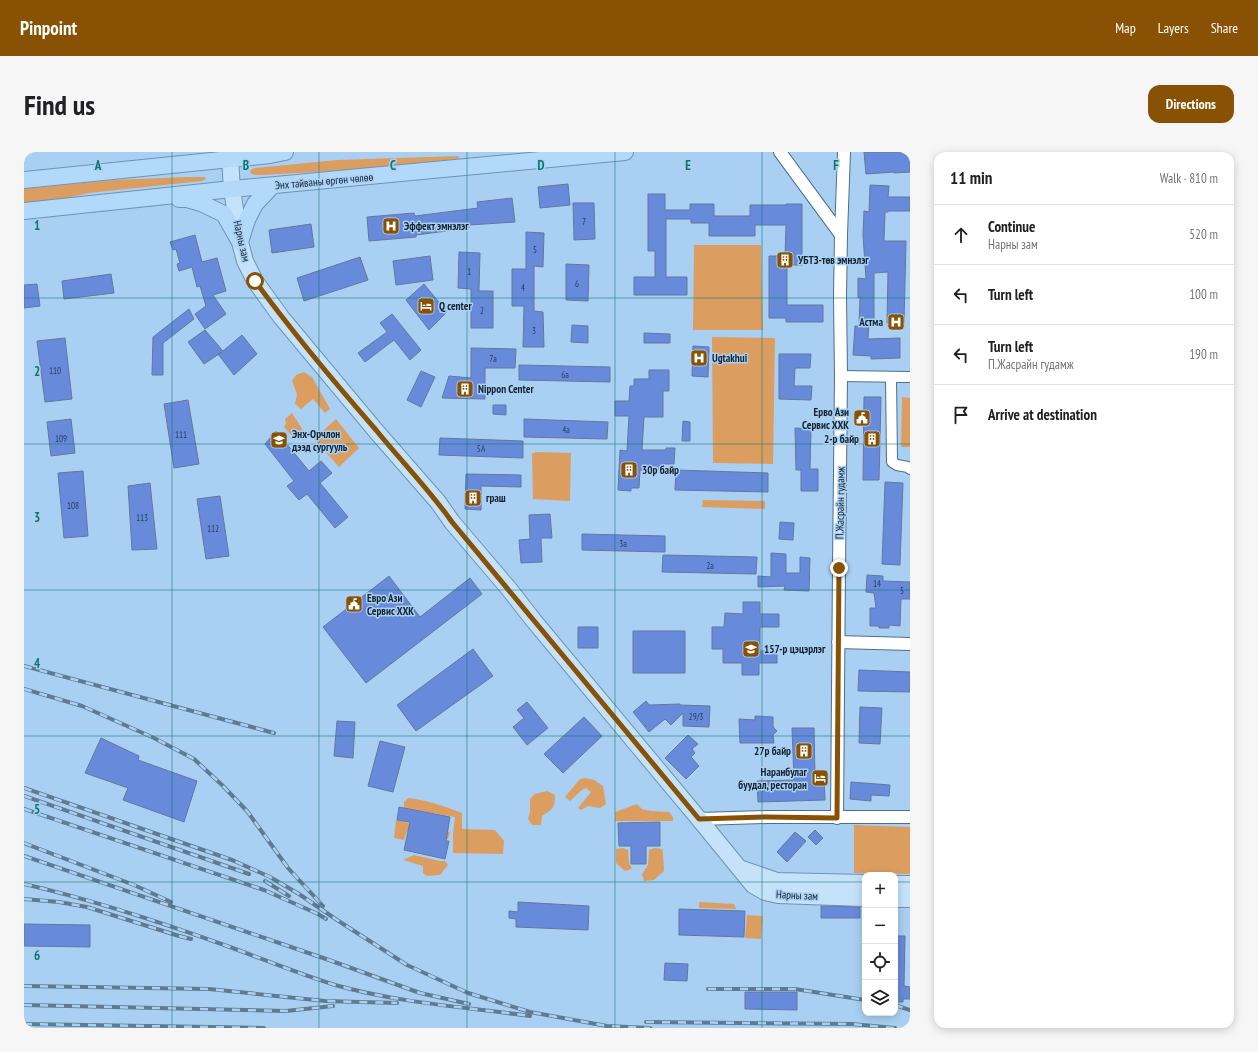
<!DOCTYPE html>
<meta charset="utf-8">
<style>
:root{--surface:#fff;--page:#f6f6f6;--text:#202124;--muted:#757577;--line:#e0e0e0;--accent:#895103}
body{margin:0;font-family:"PT Sans Narrow",sans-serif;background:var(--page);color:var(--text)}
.controls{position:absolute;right:12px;bottom:12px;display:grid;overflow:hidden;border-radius:8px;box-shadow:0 2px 10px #0003}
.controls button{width:36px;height:36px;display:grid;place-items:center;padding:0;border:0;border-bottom:1px solid var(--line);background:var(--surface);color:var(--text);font:20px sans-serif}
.stop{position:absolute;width:12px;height:12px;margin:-9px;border:3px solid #895103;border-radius:50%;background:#fff}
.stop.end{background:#895103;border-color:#fff;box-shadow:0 1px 4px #0008}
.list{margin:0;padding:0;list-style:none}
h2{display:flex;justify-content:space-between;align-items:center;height:52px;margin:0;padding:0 16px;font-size:17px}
h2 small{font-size:13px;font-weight:400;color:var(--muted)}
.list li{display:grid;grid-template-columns:26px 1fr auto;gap:12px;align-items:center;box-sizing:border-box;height:60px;padding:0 16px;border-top:1px solid var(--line)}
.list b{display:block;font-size:15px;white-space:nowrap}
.list p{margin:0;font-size:13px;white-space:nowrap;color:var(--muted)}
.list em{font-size:13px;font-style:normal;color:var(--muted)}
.icon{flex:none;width:22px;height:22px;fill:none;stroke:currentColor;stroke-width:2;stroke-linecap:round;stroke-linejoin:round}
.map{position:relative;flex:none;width:886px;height:876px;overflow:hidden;border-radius:12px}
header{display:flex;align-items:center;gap:24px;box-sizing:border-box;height:56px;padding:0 20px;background:var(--accent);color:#fff}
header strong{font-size:19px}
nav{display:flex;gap:22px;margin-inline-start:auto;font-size:14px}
.intro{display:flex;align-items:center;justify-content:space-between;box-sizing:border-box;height:96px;padding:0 24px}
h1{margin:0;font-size:28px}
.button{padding:10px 18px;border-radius:12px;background:var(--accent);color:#fff;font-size:14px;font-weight:700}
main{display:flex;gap:24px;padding:0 24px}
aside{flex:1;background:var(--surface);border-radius:12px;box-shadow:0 2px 10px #0003}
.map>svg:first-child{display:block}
.green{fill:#db9e60}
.building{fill:#678adb;stroke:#65779d}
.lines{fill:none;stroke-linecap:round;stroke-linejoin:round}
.minor-casing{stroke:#4b6f8d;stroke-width:12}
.tertiary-casing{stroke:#4b6f8d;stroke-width:14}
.primary-casing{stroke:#6e93b3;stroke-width:18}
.trunk-casing{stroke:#6e93b3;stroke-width:18}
.minor{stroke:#fff;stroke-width:10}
.tertiary{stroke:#fff;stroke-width:12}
.primary{stroke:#c5e2fb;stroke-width:16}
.trunk{stroke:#b2d8fa;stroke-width:16}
.rail-casing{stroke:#5f7a91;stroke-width:4}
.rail{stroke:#a9d0f2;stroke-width:2.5;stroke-dasharray:8;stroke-linecap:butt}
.route{stroke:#895103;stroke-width:5}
.grid{fill:none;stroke:#0f766e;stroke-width:1;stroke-opacity:0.55}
.labels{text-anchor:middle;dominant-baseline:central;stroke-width:3;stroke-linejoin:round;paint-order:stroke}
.number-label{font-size:9px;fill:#293d5b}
.street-label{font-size:11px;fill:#142330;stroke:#a9d0f2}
.poi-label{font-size:11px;font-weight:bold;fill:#142330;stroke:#a9d0f2;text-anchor:start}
.grid-label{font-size:13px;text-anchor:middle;font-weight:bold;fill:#0f766e;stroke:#a9d0f2;stroke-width:3;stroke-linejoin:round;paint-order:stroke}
</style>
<header>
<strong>Pinpoint</strong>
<nav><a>Map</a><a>Layers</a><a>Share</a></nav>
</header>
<div class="intro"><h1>Find us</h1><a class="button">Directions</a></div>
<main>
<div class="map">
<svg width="886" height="876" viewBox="0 0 886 876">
<rect width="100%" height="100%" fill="#a9d0f2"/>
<path class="green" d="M433,4L436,5L433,7L323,18L239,23C235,23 229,24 226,20L227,18L231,16L313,8Z
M162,25H181L182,27L178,29L65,41L28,49L0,52V37L90,28Z
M670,93H737L739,178H669Z
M688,185L751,186L749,312L689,311Z
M280,220L288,225L306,257L301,261L289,247L277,257L271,252L273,242L268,229L272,223Z
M878,245L886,246V295H877Z
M268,261L280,280L271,287L260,275L262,271L261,267Z
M312,267L335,296L315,315L290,287Z
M511,300L547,301L546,349L509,347L508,301H511Z
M679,348L741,349V357L678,355Z
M561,626L570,628L579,634L582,652L576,656L564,654L557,658L554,656L567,640L562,636L558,638L546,649L541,645L556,627Z
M523,639L531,643C531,656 529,657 518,664L517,673H508L504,667L506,660V647L511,642Z
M384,646C403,648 420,654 438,661V677L471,678L480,689L479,702L429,701V682L431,665L380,656V650Z
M613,652L618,657L627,659L645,660L649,665V669H591V660Z
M372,668L426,680L424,687L383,679L380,688L370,686Z
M830,673L886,675V722L830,721Z
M599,696L604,698L605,711L608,716L605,718L601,719L592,711V697Z
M631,696L638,697L639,701L640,719L630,728L620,729L618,722L624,713L625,698Z
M390,703L416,709H421L424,713L416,723L403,724L399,721V714L379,708Z
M675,750L710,752L712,757L675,756Z
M723,763L739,764L737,787L721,786Z"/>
<path class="building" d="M840,0H886V20L870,21V20L842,22Z
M544,32L546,53L516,56L514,35Z
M846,33L865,34L864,45H886V59H864V60H861L860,89H882L880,171H863L864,120L850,121V171H845L844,187L876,186V206L847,207V204L829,203L831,174H835L836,145L834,146V126L842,127L839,83L840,59L845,60Z
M624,42H641V58H666V52H690V64H726V53H762V52H778V113H763V153H799V170H762V166H745V104H761L762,73H731V84H685V71H667V67H642V125H663V143H610V125H631V99H624Z
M488,46L491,70L445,73V76L392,83V85L345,89L343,65L390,61L391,64L454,56L453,50Z
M549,51H570L571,87L550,88Z
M287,72L290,95L248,101L245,78Z
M502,80L520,81L519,115L510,114V159L519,160L520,195H499L500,154H488V117H502Z
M171,83L178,110L193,106L202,139L189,143L202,162L181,177L171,162L182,154L176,134L173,135L168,115L155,119L153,112L156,111L152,97L149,98L146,90Z
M435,100L456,101L455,139H469V176H447V137L434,136Z
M406,104L409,128L372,133L369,109Z
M336,105L344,128L280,149L273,126Z
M542,112L565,113L564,149L542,148Z
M87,122L90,141L40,147L38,129Z
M13,132L16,154L0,156V133Z
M400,132L423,160L405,178L382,148Z
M165,157L170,167L139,191V223H128L129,185Z
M368,162L397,198L386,208L370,188L341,210L334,201L363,180L356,171Z
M548,173L564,174V191L547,190Z
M181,178L199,199L218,183L233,202L210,223L194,202L198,200L180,212L164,190Z
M620,181L646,182V191H620Z
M41,186L48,247L21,250L13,189Z
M669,194L685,195L684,225L668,224Z
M447,196L492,197L491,216H461V247L418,246L425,224L447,226Z
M755,202H787L786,216H771L770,234H788L787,248L755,247Z
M495,213L586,215V230L495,228Z
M625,218H645V239H639V265H620L618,298H642V296H651L650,312H638V318H616L615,336H607V339L594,338L596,298L603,299L605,264H591V249H605L606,234H610V227H625Z
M397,219L411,225L397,255L383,248Z
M840,245H857L855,328H839Z
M164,248L175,312L150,316L140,252Z
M469,253H482V263L469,262Z
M47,267L51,301L27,304L23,270Z
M500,267L584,270L583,287L500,285Z
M659,269L666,270V289H658Z
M771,276L787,277L786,317H794V339H777V318H772Z
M252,279L285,319L297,309L308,321L296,331L324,365L311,376L283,342L275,348L263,334L270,329L241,292Z
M416,286L499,289V306L415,303Z
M652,318L744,321V340L651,338Z
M59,319L64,384L40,386L34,321Z
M442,322L497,323V335L457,334V358L441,357Z
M861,330L879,331L876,413L858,412Z
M126,331L133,397L108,398L104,334Z
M196,344L205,404L182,407L173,347Z
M526,362L528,386H517L518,410L497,411L495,388L506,387L505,363Z
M756,370L770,371L769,388L755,387Z
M558,382L641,384V400L558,398Z
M747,401L762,402V421H776V405L786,406L785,439L760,438L761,434L734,435V424L747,425Z
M639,403L733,405L732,422L638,420Z
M843,423L859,424V429L886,430V447H877L876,474L865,473V476H855V474H846V456H852L850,441L842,440Z
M365,424L396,465L446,426L458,442L342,531L299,475Z
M719,450H736V462H755V475H736V499H753V511H735V523H718V511H699V497H688V475H700L701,461L719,462Z
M554,475H574V496H554Z
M609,479H661V521H609Z
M449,497L469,524L392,579L373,553Z
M835,518L886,520V540L834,539Z
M622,549L625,553L656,552V553L686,554L685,575L659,574V561L647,573L641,567L625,580L609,560Z
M503,550L524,576L503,593L489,575L500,566L493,558Z
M836,555L858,556L856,592L835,591Z
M731,564L749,565V575L753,579L749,583L750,591H716L715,567L731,568Z
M560,565L578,584L539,621L520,602Z
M313,569L331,570L329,606L310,604Z
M768,576H790L791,622H800L801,648L734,650L733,629L770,628Z
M664,583L674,592L668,597L671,601L667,605L675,614L662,627L641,606Z
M77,586L115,604L114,608L173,629L160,670L99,648L104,636L61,621Z
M356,589L381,595L369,640L344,634Z
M827,630L866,633L865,644L847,643V649L826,647Z
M375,655L426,665L422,689H425L421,707L380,698L386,670L373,668Z
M636,670V694H622V712H607V694H595L594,671Z
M791,678L799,686L792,693L784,685Z
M771,680L782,689L763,710L753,700Z
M494,750L565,754L564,778L492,775V767L485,766V759L494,760Z
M797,754L836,755V766H797Z
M655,757L721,759L720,785L655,783Z
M0,772L66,773V795L0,794Z
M871,784H881L880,834L886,835V847H879V850H871Z
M641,811L664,812L663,829L640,828Z
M721,840H773V858L721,857Z"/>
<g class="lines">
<g class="minor-casing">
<path id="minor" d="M817,224L886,225
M867,225L868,310L873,313L884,315L886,317"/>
</g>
<g class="tertiary-casing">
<path id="tertiary" d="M756,0L817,83
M814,490L886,492
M813,666L815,416L817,224L816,145L817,83L820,0
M675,667L743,665H886"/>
</g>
<g class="primary-casing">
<path id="primary" d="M206,6L208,37L216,90L221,109L231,129L257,165L352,279L414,350L428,370L485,437L510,469L675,667L729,733L741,740L754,743L841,746
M715,716L753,729L841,731
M871,732H886
M871,747H886"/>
</g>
<g class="trunk-casing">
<path id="trunk" d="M0,28L246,3L261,0
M155,47H163L177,51L200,62L216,90
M0,59L208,37L601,0
M216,90L223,68L231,52L248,34"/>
</g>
<use href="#minor" class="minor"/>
<use href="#tertiary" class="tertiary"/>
<use href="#primary" class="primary"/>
<use href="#trunk" class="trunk"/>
<g class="rail-casing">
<path id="rail" d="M0,514L250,581
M0,537L58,554L130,586L170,607L198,633L223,659L264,716L299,754
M0,636L208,708L246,725L275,742L313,768L383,813L444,841L506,860L583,874L626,876
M0,644L225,722
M0,657L240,738L294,762L302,767
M0,691L110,733L147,750
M0,704L305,808L396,841L445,852
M241,729L265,744
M0,732C69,748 136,770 203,794C239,807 275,822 311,833C375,851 441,855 506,864
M0,747L35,750L63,755L155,784L167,787
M0,834L185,837L301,849L373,851
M684,837H771L841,848
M0,853L262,859L309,854
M871,853L886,858
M622,870L828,872L871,876
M0,872L240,876"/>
</g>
<use href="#rail" class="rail"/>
</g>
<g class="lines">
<path class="route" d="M231,129C269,181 310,230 352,278C377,309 405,337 428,370L675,667L742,665L813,666L815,416"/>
</g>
<path class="grid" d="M148,0V876M295,0V876M443,0V876M591,0V876M738,0V876M0,146H886M0,292H886M0,438H886M0,584H886M0,730H841M871,730H886"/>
<defs>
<g id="hospital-square" transform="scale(0.9)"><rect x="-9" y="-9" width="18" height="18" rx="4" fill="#895103" stroke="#a9d0f2"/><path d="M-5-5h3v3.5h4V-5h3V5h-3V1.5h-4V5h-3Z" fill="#fff"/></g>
<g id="building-square" transform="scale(0.9)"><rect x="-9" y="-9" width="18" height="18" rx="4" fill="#895103" stroke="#a9d0f2"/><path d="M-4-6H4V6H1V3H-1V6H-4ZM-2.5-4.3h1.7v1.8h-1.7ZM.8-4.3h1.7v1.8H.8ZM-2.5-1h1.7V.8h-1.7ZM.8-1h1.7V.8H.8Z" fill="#fff"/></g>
<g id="hotel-square" transform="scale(0.9)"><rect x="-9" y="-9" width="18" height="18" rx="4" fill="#895103" stroke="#a9d0f2"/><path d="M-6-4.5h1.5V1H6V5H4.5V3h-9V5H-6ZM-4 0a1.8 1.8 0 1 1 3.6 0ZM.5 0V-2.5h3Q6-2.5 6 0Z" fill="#fff"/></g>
<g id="civic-square" transform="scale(0.9)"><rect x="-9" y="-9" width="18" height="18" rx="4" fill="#895103" stroke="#a9d0f2"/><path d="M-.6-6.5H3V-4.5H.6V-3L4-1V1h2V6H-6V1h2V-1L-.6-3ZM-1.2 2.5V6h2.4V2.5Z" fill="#fff"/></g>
<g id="university-square" transform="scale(0.9)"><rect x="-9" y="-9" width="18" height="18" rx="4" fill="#895103" stroke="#a9d0f2"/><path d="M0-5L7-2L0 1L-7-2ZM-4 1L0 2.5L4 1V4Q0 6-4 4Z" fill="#fff"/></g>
<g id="school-square" transform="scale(0.9)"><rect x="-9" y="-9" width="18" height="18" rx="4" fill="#895103" stroke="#a9d0f2"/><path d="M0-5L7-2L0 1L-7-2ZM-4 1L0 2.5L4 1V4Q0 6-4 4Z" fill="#fff"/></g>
</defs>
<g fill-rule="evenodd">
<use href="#hospital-square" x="367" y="74"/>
<use href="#building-square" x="761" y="108"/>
<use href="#hotel-square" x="402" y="154"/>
<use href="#hospital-square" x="872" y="170"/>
<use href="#hospital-square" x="675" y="206"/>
<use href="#building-square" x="441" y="237"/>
<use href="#civic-square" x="838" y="266"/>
<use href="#building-square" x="848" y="287"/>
<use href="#university-square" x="255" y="288"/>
<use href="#building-square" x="605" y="318"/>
<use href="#building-square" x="449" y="346"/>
<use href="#civic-square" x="330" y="452"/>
<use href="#school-square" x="727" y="497"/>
<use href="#building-square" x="780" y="599"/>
<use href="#hotel-square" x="796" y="626"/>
</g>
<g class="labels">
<g class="number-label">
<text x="560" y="69">7</text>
<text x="511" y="97">5</text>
<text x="445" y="119">1</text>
<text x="553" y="131">6</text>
<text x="499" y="135">4</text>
<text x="458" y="158">2</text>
<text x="510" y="178">3</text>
<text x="469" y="206">7а</text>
<text x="31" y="218">110</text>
<text x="541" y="222">6а</text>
<text x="542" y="277">4а</text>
<text x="157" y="282">111</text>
<text x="37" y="286">109</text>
<text x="457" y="296">5А</text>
<text x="49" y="353">108</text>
<text x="118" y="365">113</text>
<text x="189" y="376">112</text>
<text x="599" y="391">3а</text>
<text x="686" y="413">2a</text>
<text x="853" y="431">14</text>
<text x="878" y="438">5</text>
<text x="672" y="564">29/3</text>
</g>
<g class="street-label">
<text transform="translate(300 29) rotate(-5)">Энх тайваны өргөн чөлөө</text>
<text transform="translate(218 89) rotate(77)">Нарны зам</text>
<text transform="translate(816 351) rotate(-89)">П.Жасрайн гудамж</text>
<text transform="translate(773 743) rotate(3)">Нарны зам</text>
</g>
<g class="poi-label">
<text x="380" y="74">Эффект эмнэлэг</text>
<text x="774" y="108">УБТЗ-төв эмнэлэг</text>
<text x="415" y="154">Q center</text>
<text x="859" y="170" text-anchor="end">Астма</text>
<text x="688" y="206">Ugtakhui</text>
<text x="454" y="237">Nippon Center</text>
<text x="825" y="260" text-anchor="end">Ерво Ази<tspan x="825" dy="13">Сервис ХХК</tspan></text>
<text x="268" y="282">Энх-Орчлон<tspan x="268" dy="13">дээд сургууль</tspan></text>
<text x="835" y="287" text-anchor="end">2-р байр</text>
<text x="618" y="318">30р байр</text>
<text x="462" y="346">граш</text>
<text x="343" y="446">Евро Ази<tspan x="343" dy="13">Сервис ХХК</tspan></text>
<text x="740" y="497">157-р цэцэрлэг</text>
<text x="767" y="599" text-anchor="end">27р байр</text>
<text x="783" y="620" text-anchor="end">Наранбулаг<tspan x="783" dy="13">буудал, ресторан</tspan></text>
</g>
</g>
<g class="grid-label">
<text x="74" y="18">A</text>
<text x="222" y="18">B</text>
<text x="369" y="18">C</text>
<text x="517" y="18">D</text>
<text x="664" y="18">E</text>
<text x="812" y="18">F</text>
<text x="13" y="78">1</text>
<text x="13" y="224">2</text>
<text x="13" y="370">3</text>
<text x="13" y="516">4</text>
<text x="13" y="662">5</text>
<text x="13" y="808">6</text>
</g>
</svg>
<div class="controls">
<button>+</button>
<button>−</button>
<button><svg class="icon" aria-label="locate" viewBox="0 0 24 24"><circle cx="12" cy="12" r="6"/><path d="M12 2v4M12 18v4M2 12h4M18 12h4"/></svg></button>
<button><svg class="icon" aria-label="layers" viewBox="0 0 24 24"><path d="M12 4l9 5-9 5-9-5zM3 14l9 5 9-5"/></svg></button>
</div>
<div class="stop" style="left:231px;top:129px"></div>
<div class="stop end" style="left:815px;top:416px"></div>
</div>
<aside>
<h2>11 min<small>Walk · 810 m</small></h2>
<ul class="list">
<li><svg class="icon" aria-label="ahead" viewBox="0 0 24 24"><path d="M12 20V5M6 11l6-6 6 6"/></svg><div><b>Continue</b><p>Нарны зам</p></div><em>520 m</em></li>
<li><svg class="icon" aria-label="left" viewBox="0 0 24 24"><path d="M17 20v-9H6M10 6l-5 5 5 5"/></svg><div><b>Turn left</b></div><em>100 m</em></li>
<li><svg class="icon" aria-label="left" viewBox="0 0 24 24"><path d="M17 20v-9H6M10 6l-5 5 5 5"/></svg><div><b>Turn left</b><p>П.Жасрайн гудамж</p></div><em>190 m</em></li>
<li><svg class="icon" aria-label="arrive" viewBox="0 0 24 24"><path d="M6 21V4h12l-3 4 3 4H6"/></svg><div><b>Arrive at destination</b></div></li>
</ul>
</aside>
</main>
